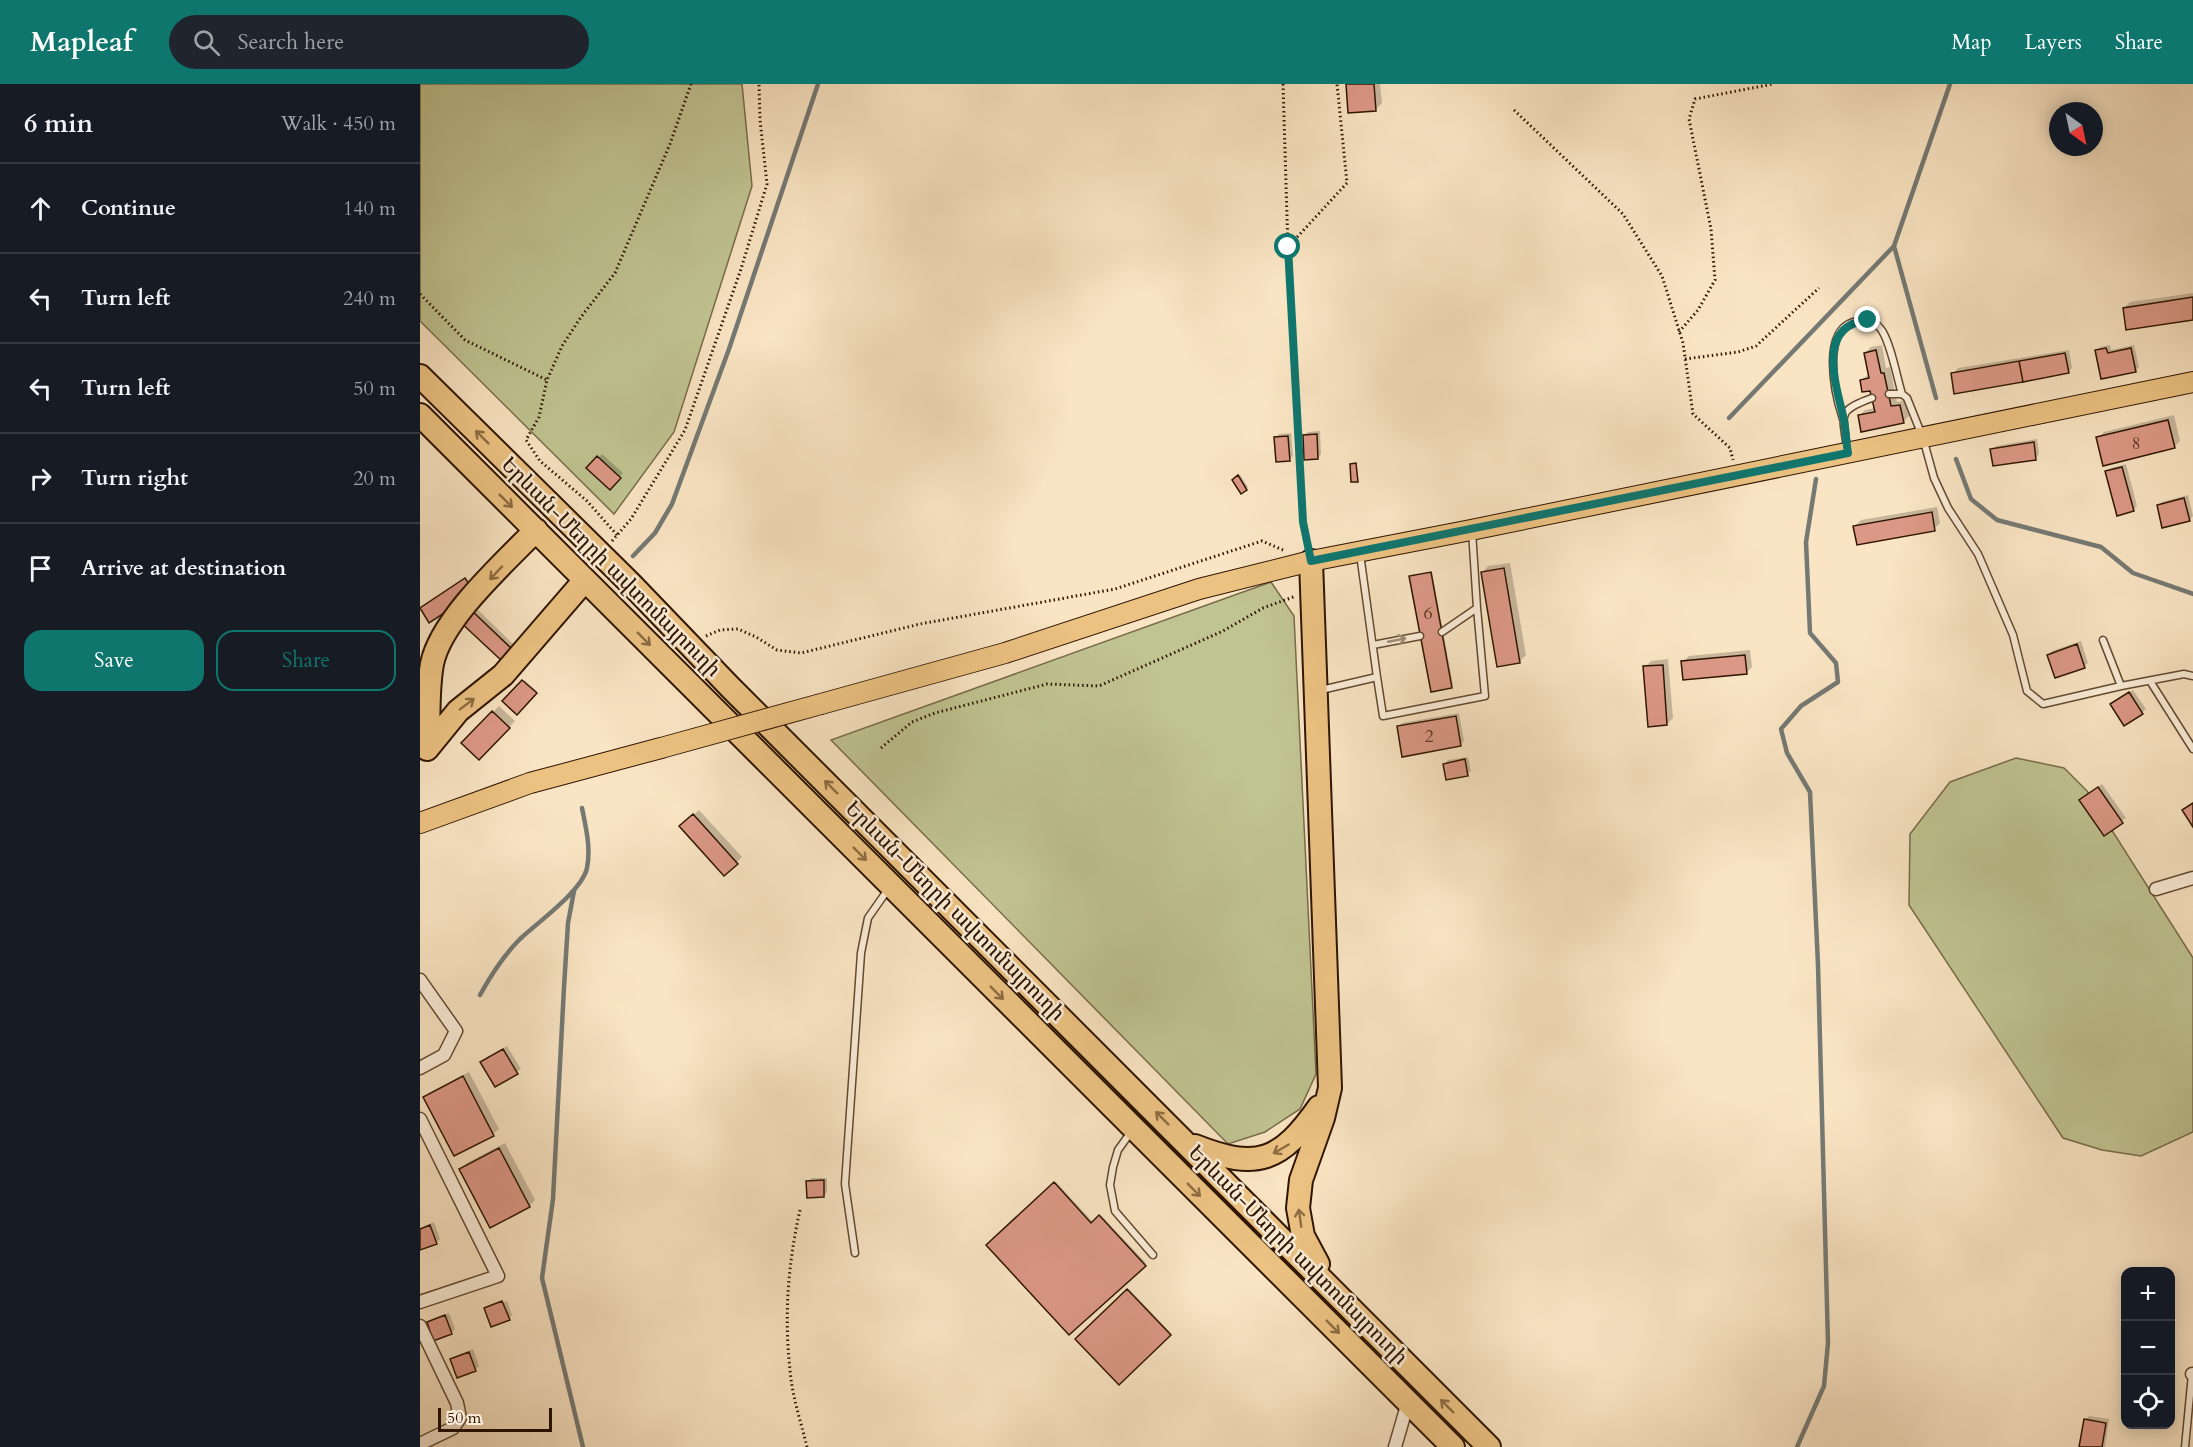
<!DOCTYPE html>
<meta charset="utf-8">
<style>
:root{--surface:#171b24;--page:#20242c;--text:#f1f3f6;--muted:#9ea1a6;--line:#363941;--accent:#0f766e}
body{margin:0;font-family:Cardo,"Noto Serif Armenian",serif;background:var(--page);color:var(--text)}
.controls{position:absolute;right:18px;bottom:18px;display:grid;overflow:hidden;border-radius:12px;box-shadow:0 3px 15px #0003}
.controls button{width:54px;height:54px;display:grid;place-items:center;padding:0;border:0;border-bottom:2px solid var(--line);background:var(--surface);color:var(--text);font:30px sans-serif}
.compass{position:absolute;left:1629px;top:18px;width:54px;height:54px;border-radius:50%;background:var(--surface);box-shadow:0 3px 15px #0003;rotate:147deg}
.scale{position:absolute;left:18px;bottom:15px;width:114px;box-sizing:border-box;padding-left:6px;border:3px solid #2f1500;border-top:0;font-size:16px;line-height:21px;white-space:nowrap;color:#2f1500;-webkit-text-stroke:4px #fbedd8;paint-order:stroke}
.stop{position:absolute;width:18px;height:18px;margin:-14px;border:4px solid #0f766e;border-radius:50%;background:#fff}
.stop.end{background:#0f766e;border-color:#fff;box-shadow:0 2px 6px #0008}
.list{margin:0;padding:0;list-style:none}
h2{display:flex;justify-content:space-between;align-items:center;height:78px;margin:0;padding:0 24px;font-size:26px}
h2 small{font-size:20px;font-weight:400;color:var(--muted)}
.list li{display:grid;grid-template-columns:39px 1fr auto;gap:18px;align-items:center;box-sizing:border-box;height:90px;padding:0 24px;border-top:2px solid var(--line)}
.list b{display:block;font-size:22px;white-space:nowrap}
.list em{font-size:20px;font-style:normal;color:var(--muted)}
.actions{display:flex;gap:12px;padding:18px 24px}
.actions a{flex:1;padding:14px 0;border:2px solid var(--accent);border-radius:18px;text-align:center;font-size:21px;color:var(--accent)}
.actions .main{background:var(--accent);color:#fff}
.icon{flex:none;width:33px;height:33px;fill:none;stroke:currentColor;stroke-width:2;stroke-linecap:round;stroke-linejoin:round}
.map{position:relative;flex:none;width:1773px;height:1363px;overflow:hidden}
header{display:flex;align-items:center;gap:36px;box-sizing:border-box;height:84px;padding:0 30px;background:var(--accent);color:#fff}
header strong{font-size:28px}
nav{display:flex;gap:33px;margin-inline-start:auto;font-size:21px}
.search{width:420px;height:54px;background:var(--page);display:flex;align-items:center;gap:15px;box-sizing:border-box;padding:0 21px;border-radius:33px;color:var(--muted);font-size:22px}
main{display:flex}
aside{flex:1;background:var(--surface)}
.map>svg:first-child{display:block}
.green{fill:#c0c492;stroke:#786c49;stroke-width:1.5}
.shadow{fill:#0003}
.lines{fill:none;stroke-linecap:round;stroke-linejoin:round}
.stream{stroke:#757973;stroke-width:4.5}
.building{fill:#dc9886;stroke:#2f1500;stroke-width:1.5}
.lane-casing{stroke:#624931;stroke-width:9}
.street-casing{stroke:#624931;stroke-width:15}
.primary-casing{stroke:#2f1500;stroke-width:22}
.highway-casing{stroke:#2f1500;stroke-width:26}
.path{stroke:#2f1500;stroke-width:3;stroke-dasharray:1.5 3;stroke-linecap:butt}
.lane{stroke:#fbedd8;stroke-width:6}
.street{stroke:#fbedd8;stroke-width:12}
.primary{stroke:#ecc282;stroke-width:20}
.highway{stroke:#ecc282;stroke-width:22}
.primary-bridge-casing{stroke:#2f1500;stroke-width:22;stroke-linecap:butt}
.primary-bridge{stroke:#ecc282;stroke-width:20}
.oneway{stroke:#8e6c41}
.oneway2{stroke:#9f8c77}
.route{stroke:#0f766e;stroke-width:8}
.labels{text-anchor:middle;dominant-baseline:central;stroke-width:5;stroke-linejoin:round;paint-order:stroke}
.number-label{font-size:18px;fill:#5a3622}
.street-label{font-size:21px;fill:#2f1500;stroke:#fbedd8}
</style>
<header>
<strong>Mapleaf</strong>
<div class="search"><svg class="icon" aria-label="search" viewBox="0 0 24 24"><circle cx="10" cy="10" r="6"/><path d="M15 15l6 6"/></svg>Search here</div>
<nav><a>Map</a><a>Layers</a><a>Share</a></nav>
</header>
<main>
<aside>
<h2>6 min<small>Walk · 450 m</small></h2>
<ul class="list">
<li><svg class="icon" aria-label="ahead" viewBox="0 0 24 24"><path d="M12 20V5M6 11l6-6 6 6"/></svg><div><b>Continue</b></div><em>140 m</em></li>
<li><svg class="icon" aria-label="left" viewBox="0 0 24 24"><path d="M17 20v-9H6M10 6l-5 5 5 5"/></svg><div><b>Turn left</b></div><em>240 m</em></li>
<li><svg class="icon" aria-label="left" viewBox="0 0 24 24"><path d="M17 20v-9H6M10 6l-5 5 5 5"/></svg><div><b>Turn left</b></div><em>50 m</em></li>
<li><svg class="icon" aria-label="right" viewBox="0 0 24 24"><path d="M7 20v-9h11M14 6l5 5-5 5"/></svg><div><b>Turn right</b></div><em>20 m</em></li>
<li><svg class="icon" aria-label="arrive" viewBox="0 0 24 24"><path d="M6 21V4h12l-3 4 3 4H6"/></svg><div><b>Arrive at destination</b></div></li>
</ul>
<div class="actions"><a class="main">Save</a><a>Share</a></div>
</aside>
<div class="map">
<svg width="1773" height="1363" viewBox="0 0 1773 1363">
<rect width="100%" height="100%" fill="#f9e4c3"/>
<filter id="stains"><feTurbulence type="fractalNoise" baseFrequency=".00333" numOctaves="4"/><feColorMatrix values="0 0 0 0 .2 0 0 0 0 .09 0 0 0 0 .02 0 0 0 .5 -.17"/></filter>
<radialGradient id="worn" r=".72"><stop offset=".6" stop-color="#630" stop-opacity="0"/><stop offset="1" stop-color="#630" stop-opacity=".3"/></radialGradient>
<path class="green" d="M0,0H322L332,102L254,348L194,430L0,237Z
M851,498L874,532L896,990L880,1025L845,1048L808,1060L411,656Z
M1596,674L1644,684L1667,707L1773,874V1048L1721,1072L1682,1066L1643,1054L1489,821L1490,750L1530,698Z"/>
<path class="shadow" d="M927,0H960L962,19L956,25Z
M1773,209V234L1704,224L1710,218Z
M1462,261L1466,284L1470,283L1477,318L1486,316L1489,332L1483,338L1439,332L1445,326L1455,324L1451,305L1441,296L1450,290L1445,269L1451,263Z
M1690,261L1691,266L1714,261L1719,283L1715,287L1677,266L1680,263Z
M1649,266L1652,284L1648,288L1533,290L1538,284Z
M1754,331L1760,357L1754,363L1678,354L1684,348Z
M900,347L901,370L898,374L884,352L888,348Z
M871,349L873,372L869,375L856,353L859,350Z
M1617,355L1619,370L1616,374L1572,365L1576,362Z
M182,370L203,389L190,404L168,384Z
M1706,380L1717,422L1713,426L1687,388L1691,384Z
M820,391L828,403L822,408L814,396Z
M1768,411L1773,432L1770,435L1744,442L1739,421L1742,418Z
M1517,423L1520,439L1514,445L1435,442L1441,436Z
M1090,479L1106,571L1100,577L1063,488L1068,482Z
M1012,488L1033,601L1031,602L991,493Z
M54,522L95,562L82,575L40,536Z
M1661,557L1668,579L1664,582L1629,571L1632,567Z
M1330,566L1332,583L1326,589L1263,578L1269,572Z
M1248,575L1253,634L1247,640L1225,583L1231,577Z
M104,596L117,607L97,629L85,617Z
M1713,606L1726,625L1722,629L1696,617Z
M79,622L95,637L59,674L43,659Z
M1039,629L1044,657L1041,660L983,671L978,643L982,639Z
M1048,673L1051,687L1047,690L1025,680L1028,676Z
M1682,700L1706,734L1684,750L1664,713Z
M279,726L322,773L305,790L261,742Z
M87,962L101,985L76,1001L66,975Z
M49,988L79,1045L73,1050L5,1013L11,1008Z
M85,1059L115,1116L109,1122L41,1085L47,1079Z
M391,1094H407V1108L404,1111L388,1098Z
M636,1098L673,1138L681,1131L726,1179L650,1249L568,1161Z
M14,1138L20,1155L16,1158L0,1165V1144Z
M709,1205L751,1249L699,1299L657,1255Z
M87,1217L92,1231L89,1235L66,1225Z
M29,1229L35,1245L31,1249L8,1239L12,1235Z
M53,1265L59,1282L55,1286L32,1275L36,1272Z
M1669,1332L1689,1335L1685,1363H1660L1665,1336Z"/>
<g class="lines">
<path class="stream" d="M1516,314L1474,162L1530,0
M1309,334L1474,162
M1536,375L1551,415L1577,436L1681,463L1713,489L1773,510
M213,472L235,449L252,420L309,265L398,0
M154,807L148,839L144,903L133,1115L122,1194L163,1363
M60,911C71,891 84,871 100,855C118,838 162,807 167,784C171,764 166,744 162,724
M1377,1363L1404,1302L1408,1259L1398,881L1390,708L1367,669L1361,645L1381,622L1418,598L1416,579L1390,549L1386,458L1396,395"/>
</g>
<path class="building" d="M926,0H954L956,27L928,29Z
M1773,213V236L1706,246L1703,224Z
M1686,264L1688,269L1711,264L1716,288L1681,295L1675,266Z
M1456,266L1461,289H1464L1471,322L1480,321L1484,339L1441,348L1438,331L1455,328L1450,307L1442,308L1440,296L1449,294L1444,269Z
M1645,269L1649,289L1603,298L1599,277Z
M1599,277L1603,298L1534,310L1531,289Z
M1748,336L1755,364L1683,382L1676,353Z
M897,350L898,375L884,376L883,351Z
M868,352L870,377L856,378L854,353Z
M1614,358L1616,376L1573,382L1570,365Z
M177,372L201,394L190,406L166,384Z
M936,379L938,398H931L930,380Z
M1702,383L1714,427L1697,432L1685,387Z
M818,391L827,406L821,410L812,396Z
M1764,414L1770,437L1742,444L1737,421Z
M1512,428L1515,447L1437,461L1433,442Z
M1084,484L1100,579L1077,583L1061,488Z
M1011,488L1032,604L1011,608L989,492Z
M45,494L55,509L9,539L0,524Z
M49,524L93,566L82,577L38,536Z
M1657,560L1665,584L1635,594L1627,571Z
M1325,571L1327,590L1263,596L1261,577Z
M1243,581L1247,641L1228,643L1223,582Z
M102,596L117,609L97,631L82,617Z
M1709,608L1723,630L1704,642L1690,620Z
M72,627L90,644L59,676L41,659Z
M1036,632L1041,662L982,673L977,642Z
M1045,675L1048,692L1026,696L1023,680Z
M1678,703L1703,739L1684,752L1659,716Z
M1773,719V743L1762,726Z
M273,730L318,780L304,792L259,742Z
M83,965L98,990L75,1003L60,978Z
M43,992L74,1052L34,1072L3,1013Z
M79,1064L110,1123L70,1144L39,1085Z
M404,1096V1113L387,1114L386,1097Z
M634,1098L671,1139L679,1131L726,1182L649,1251L566,1161Z
M10,1141L17,1160L0,1166V1145Z
M707,1205L751,1251L699,1301L655,1255Z
M82,1217L90,1236L71,1243L64,1224Z
M25,1231L32,1250L13,1257L7,1238Z
M49,1268L56,1287L37,1294L30,1275Z
M1664,1335L1686,1339L1682,1363H1659Z"/>
<g class="lines">
<g class="lane-casing">
<path id="lane" d="M1469,310H1482L1487,314L1503,354L1514,394L1528,424L1558,470L1593,551L1607,607L1623,620L1701,602
M1423,335C1415,311 1399,241 1439,237C1447,236 1455,237 1460,244C1470,255 1477,294 1482,310
M1427,365C1423,330 1416,327 1452,314
M1022,548L1057,524L1052,447
M1683,556L1701,602L1764,590L1773,592
M953,561L1000,552
M957,593L963,632L1065,612L1057,524
M1730,597L1773,665
M901,606L957,593L940,470
M711,1048L698,1066L693,1083L690,1101L695,1127L733,1171
M435,1169L425,1100L441,869L448,834L469,804
M1765,1363L1772,1290"/>
</g>
<g class="street-casing">
<path id="street" d="M1736,805L1773,794
M0,896L36,947L24,971L0,984
M0,1035L78,1192L0,1218
M0,1242L37,1319L40,1334L33,1344L0,1360
M1772,1290H1773
M975,1363L988,1318"/>
</g>
<g class="primary-casing">
<path id="primary" d="M401,620L585,569L779,505L891,477L1051,446L1773,298
M0,739L110,699L241,664"/>
</g>
<g class="highway-casing">
<path id="highway" d="M0,292L211,500L310,603L1069,1363
M0,331L1033,1363
M891,477L910,1004L903,1034L881,1096L878,1124L883,1152L898,1180
M8,663C9,636 7,607 12,580C21,535 84,479 116,446
M7,665L38,627L83,591L165,496
M775,1062C838,1087 861,1077 899,1023"/>
</g>
<path class="path" d="M863,0L869,199L883,438L887,460
M1094,26L1203,130L1242,192L1263,259L1273,330L1310,364L1313,376
M868,163L927,99L917,0
M0,210L45,256L127,296
M1259,248L1278,226L1295,196L1291,145L1269,35L1275,15L1353,0
M1265,275L1318,268L1336,262L1399,204
M197,451L167,417L120,377L106,356L119,333L127,296L142,262L161,233L195,189L250,60L271,0
M192,457L211,435L265,346L321,185L347,100L340,36L339,0
M286,552L300,546L318,545L336,553L357,566L381,569L500,540L695,505L842,457L863,466
M461,664L492,638L515,629L627,600L679,602L803,547L843,524L876,512
M380,1126C368,1180 364,1231 370,1286C372,1312 381,1338 387,1363"/>
<use href="#lane" class="lane"/>
<use href="#street" class="street"/>
<use href="#primary" class="primary"/>
<use href="#highway" class="highway"/>
<g class="primary-bridge-casing">
<path id="primary-bridge" d="M241,664L401,620"/>
</g>
<use href="#primary-bridge" class="primary-bridge"/>
</g>
<defs><path id="oneway-shaft" d="M-6 0H5M1.5-3L5.5 0L1.5 3" fill="none" stroke-width="1.6" stroke-linecap="round" stroke-linejoin="round" transform="scale(1.5)"/></defs>
<g class="oneway">
<use href="#oneway-shaft" transform="translate(62 353) rotate(-135)"/>
<use href="#oneway-shaft" transform="translate(86 417) rotate(45)"/>
<use href="#oneway-shaft" transform="translate(76 489) rotate(133)"/>
<use href="#oneway-shaft" transform="translate(224 555) rotate(45)"/>
<use href="#oneway-shaft" transform="translate(47 620) rotate(-37)"/>
<use href="#oneway-shaft" transform="translate(411 703) rotate(-135)"/>
<use href="#oneway-shaft" transform="translate(440 770) rotate(45)"/>
<use href="#oneway-shaft" transform="translate(577 909) rotate(45)"/>
<use href="#oneway-shaft" transform="translate(742 1034) rotate(-135)"/>
<use href="#oneway-shaft" transform="translate(861 1065) rotate(150)"/>
<use href="#oneway-shaft" transform="translate(774 1106) rotate(45)"/>
<use href="#oneway-shaft" transform="translate(880 1134) rotate(-98)"/>
<use href="#oneway-shaft" transform="translate(913 1243) rotate(45)"/>
<use href="#oneway-shaft" transform="translate(1027 1322) rotate(-135)"/>
</g>
<use class="oneway2" href="#oneway-shaft" transform="translate(977 556) rotate(-11)"/>
<g class="lines">
<path class="route" d="M868,163L883,438L891,477L1428,369C1426,358 1426,347 1424,336C1417,303 1394,242 1448,236"/>
</g>
<g class="labels">
<g class="number-label">
<text x="1716" y="359">8</text>
<text x="1008" y="529">6</text>
<text x="1009" y="652">2</text>
</g>
<g class="street-label">
<text transform="translate(191 483) rotate(45)">Երևան-Մեղրի ավտոմայրուղի</text>
<text transform="translate(535 827) rotate(45)">Երևան-Մեղրի ավտոմայրուղի</text>
<text transform="translate(878 1171) rotate(45)">Երևան-Մեղրի ավտոմայրուղի</text>
</g>
</g>
<rect width="100%" height="100%" filter="url(#stains)"/>
<rect width="100%" height="100%" fill="url(#worn)"/>
</svg>
<div class="controls">
<button>+</button>
<button>−</button>
<button><svg class="icon" aria-label="locate" viewBox="0 0 24 24"><circle cx="12" cy="12" r="6"/><path d="M12 2v4M12 18v4M2 12h4M18 12h4"/></svg></button>
</div>
<svg class="compass" viewBox="-18 -18 36 36"><path d="M0-13l5 13h-10z" fill="#e53935"/><path d="M0 13l5-13h-10z" fill="#9ea1a6"/></svg>
<div class="scale">50 m</div>
<div class="stop" style="left:868px;top:163px"></div>
<div class="stop end" style="left:1448px;top:236px"></div>
</div>
</main>
